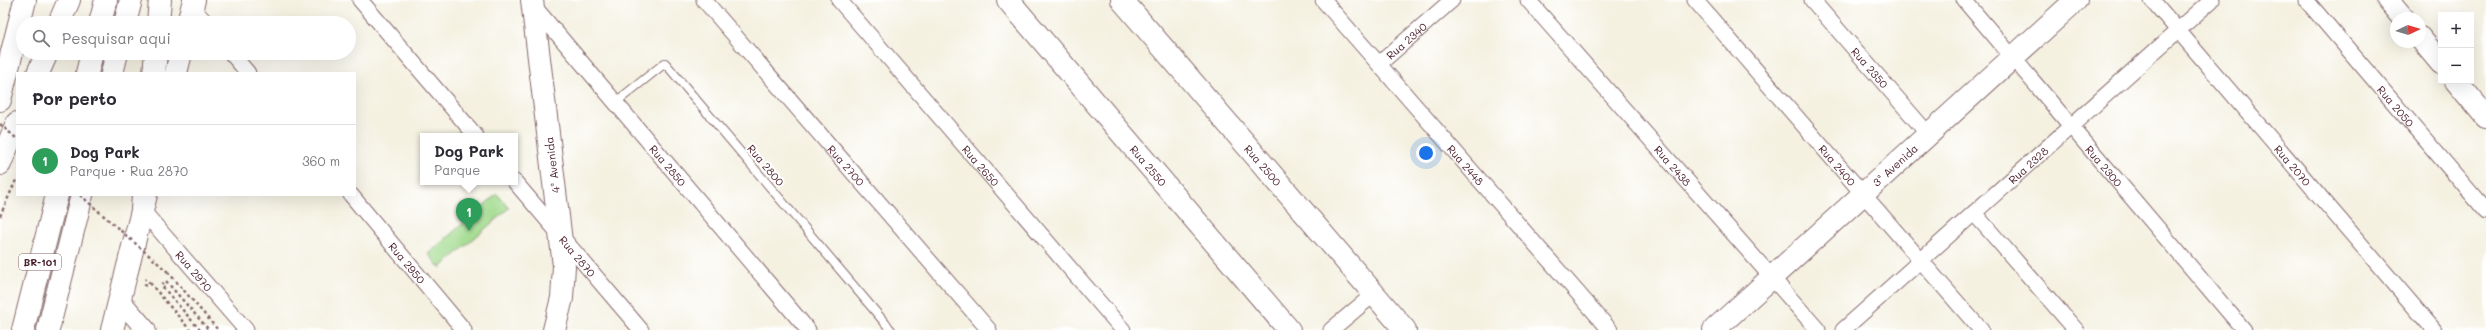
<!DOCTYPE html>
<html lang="pt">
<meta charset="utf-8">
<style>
:root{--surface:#fff;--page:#f7f7f7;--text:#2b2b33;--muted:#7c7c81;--line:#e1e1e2;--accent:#b5179e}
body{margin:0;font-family:Mali,sans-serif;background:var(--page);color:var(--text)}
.controls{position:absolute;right:12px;top:12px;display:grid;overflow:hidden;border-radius:0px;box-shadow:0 4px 16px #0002}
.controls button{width:36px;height:36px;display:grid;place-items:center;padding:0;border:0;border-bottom:1px solid var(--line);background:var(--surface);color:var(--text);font:20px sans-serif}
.compass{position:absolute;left:2390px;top:12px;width:36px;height:36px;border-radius:50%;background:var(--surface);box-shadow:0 4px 16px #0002;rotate:86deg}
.you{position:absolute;left:1426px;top:153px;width:14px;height:14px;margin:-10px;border:3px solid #fff;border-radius:50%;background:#1a73e8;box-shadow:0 0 0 6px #1a73e833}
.badge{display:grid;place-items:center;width:26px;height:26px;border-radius:50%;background:var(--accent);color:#fff;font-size:13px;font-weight:700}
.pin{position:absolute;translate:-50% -33px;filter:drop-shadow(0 1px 2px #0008)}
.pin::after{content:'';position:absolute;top:21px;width:14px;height:12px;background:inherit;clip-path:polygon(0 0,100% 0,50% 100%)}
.popup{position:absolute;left:420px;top:133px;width:98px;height:52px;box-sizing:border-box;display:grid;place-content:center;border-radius:0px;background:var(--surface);filter:drop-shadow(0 1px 3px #0005);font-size:13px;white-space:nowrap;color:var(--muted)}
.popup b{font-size:15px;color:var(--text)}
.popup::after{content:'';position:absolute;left:50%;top:100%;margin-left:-8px;border:8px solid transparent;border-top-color:var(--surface)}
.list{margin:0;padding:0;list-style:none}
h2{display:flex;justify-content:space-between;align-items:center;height:52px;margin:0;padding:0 16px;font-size:17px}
h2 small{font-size:13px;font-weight:400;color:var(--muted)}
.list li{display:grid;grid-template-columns:26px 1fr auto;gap:12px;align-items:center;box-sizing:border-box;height:72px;padding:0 16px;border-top:1px solid var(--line)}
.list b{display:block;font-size:15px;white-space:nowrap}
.list p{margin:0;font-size:13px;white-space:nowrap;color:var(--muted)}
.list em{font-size:13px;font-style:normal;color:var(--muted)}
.icon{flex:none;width:22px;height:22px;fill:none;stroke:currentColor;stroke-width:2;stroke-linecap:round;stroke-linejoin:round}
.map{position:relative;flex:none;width:2486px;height:330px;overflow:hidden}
.search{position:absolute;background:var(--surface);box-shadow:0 4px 16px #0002;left:16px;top:16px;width:340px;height:44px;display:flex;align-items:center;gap:10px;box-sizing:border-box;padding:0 14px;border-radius:22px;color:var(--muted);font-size:15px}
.panel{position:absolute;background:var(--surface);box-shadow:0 4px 16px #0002;left:16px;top:72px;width:340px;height:124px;border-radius:0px}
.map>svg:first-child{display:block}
.green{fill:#a0da8d;stroke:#757c5c}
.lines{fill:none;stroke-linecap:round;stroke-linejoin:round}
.service-casing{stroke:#86686b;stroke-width:10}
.minor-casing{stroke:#86686b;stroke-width:17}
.tertiary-casing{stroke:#86686b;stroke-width:21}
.secondary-casing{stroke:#86686b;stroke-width:24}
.primary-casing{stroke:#86686b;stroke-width:24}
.motorway-casing{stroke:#86686b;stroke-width:24}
.path{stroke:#86686b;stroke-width:2.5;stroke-dasharray:3 3;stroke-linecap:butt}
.service{stroke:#fff;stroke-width:8}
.minor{stroke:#fff;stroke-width:15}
.tertiary{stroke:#fff;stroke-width:19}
.secondary{stroke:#fff;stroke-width:22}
.primary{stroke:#fff;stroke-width:22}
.motorway{stroke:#fff;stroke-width:22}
.path-bridge{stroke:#86686b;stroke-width:2.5;stroke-dasharray:3 3;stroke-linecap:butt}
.labels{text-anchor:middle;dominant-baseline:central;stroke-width:4;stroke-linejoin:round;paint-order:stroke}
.shield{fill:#fff;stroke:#80626b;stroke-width:1}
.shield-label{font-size:10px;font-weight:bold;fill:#4a1f2b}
.street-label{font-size:11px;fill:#4a1f2b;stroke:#fff}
</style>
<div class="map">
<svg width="2486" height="330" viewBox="0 0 2486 330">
<rect width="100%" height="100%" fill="#fff"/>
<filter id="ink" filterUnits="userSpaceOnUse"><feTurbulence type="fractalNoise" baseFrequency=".025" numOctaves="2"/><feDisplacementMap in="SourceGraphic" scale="8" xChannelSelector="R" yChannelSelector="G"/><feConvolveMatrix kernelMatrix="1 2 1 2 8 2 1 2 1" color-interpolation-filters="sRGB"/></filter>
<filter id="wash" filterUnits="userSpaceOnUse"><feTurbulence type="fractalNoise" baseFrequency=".012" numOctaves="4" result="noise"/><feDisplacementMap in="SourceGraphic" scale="16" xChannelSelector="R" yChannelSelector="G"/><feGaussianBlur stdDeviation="0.9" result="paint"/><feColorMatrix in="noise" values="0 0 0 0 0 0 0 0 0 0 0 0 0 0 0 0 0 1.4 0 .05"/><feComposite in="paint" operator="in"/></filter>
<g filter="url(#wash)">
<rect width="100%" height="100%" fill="#f4f1e1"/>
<path class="green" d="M497,194L509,208L440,268L428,254Z"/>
</g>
<g filter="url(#ink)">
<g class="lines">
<g class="service-casing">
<path id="service" d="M616,102L665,63L891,330"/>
</g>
<g class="minor-casing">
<g id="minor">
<path d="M360,0L476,136"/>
<path id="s1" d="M704,0L989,330"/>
<path id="s2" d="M839,0L1123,330"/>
<path id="s3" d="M1323,0L1610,330"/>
<path id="s4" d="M1528,0L1818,330"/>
<path id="s5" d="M1695,0L1981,330"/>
<path id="s6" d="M1812,0L1928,134"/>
<path id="s7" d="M1964,0L2244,330"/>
<path id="s8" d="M2152,0L2434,330"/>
<path id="s9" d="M2306,0L2486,211"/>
<path id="s10" d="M532,4L808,330"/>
<path d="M192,7L206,23"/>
<path d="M231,53L248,73"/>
<path id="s11" d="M1379,64L1452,0"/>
<path id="s12" d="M515,182L641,330"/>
<path id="s13" d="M351,195L464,330"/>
<path id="s14" d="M142,210L246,330"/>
<path d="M1974,213L2076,330"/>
<path d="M1331,330L1374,294"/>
<path id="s15" d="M1843,330L2212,0"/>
</g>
</g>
<g class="tertiary-casing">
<path id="tertiary" d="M120,300L146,330"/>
</g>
<g class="secondary-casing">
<g id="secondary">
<path id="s16" d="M1008,0L1289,330"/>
<path id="s17" d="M1122,0L1405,330"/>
<path d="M2388,0L2403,18"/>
<path d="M2420,38L2441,63"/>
<path d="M2456,81L2486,117"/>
</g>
</g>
<g class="primary-casing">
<path id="primary" d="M532,0L564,266L562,298L554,330
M188,23L194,0
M176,73L181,53
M0,100L25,0
M112,330L146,195
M1714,330L2076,0"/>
</g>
<g class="motorway-casing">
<path id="motorway" d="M59,23L69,0
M100,23L106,0
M125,23L131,0
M158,23L160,0
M38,73L47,53
M87,73L92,53
M112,73L117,53
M154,73L156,53
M0,164L17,123
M142,210L143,195
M23,330L57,195
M48,330L82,195"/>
</g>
<path class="path" d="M0,216L17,178
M168,272L218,330
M150,283L190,330
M144,286L150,283L145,279
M200,330L161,285L166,281L209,330"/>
<use href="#service" class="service"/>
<use href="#minor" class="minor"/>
<use href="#tertiary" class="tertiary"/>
<use href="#secondary" class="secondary"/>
<use href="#primary" class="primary"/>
<use href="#motorway" class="motorway"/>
<path class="path-bridge" d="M0,124L17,139
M80,195L168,272"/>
</g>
</g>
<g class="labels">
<rect class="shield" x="19" y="254" width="42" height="16" rx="3"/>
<g class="shield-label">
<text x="40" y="262">BR-101</text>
</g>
<g class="street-label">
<text stroke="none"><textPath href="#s11" startOffset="36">Rua 2340</textPath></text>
<text stroke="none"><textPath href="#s6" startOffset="89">Rua 2350</textPath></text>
<text stroke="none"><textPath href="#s9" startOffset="139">Rua 2050</textPath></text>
<text transform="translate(552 165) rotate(-97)">4ª Avenida</text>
<text stroke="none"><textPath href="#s10" startOffset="211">Rua 2850</textPath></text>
<text transform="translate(766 165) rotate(50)">Rua 2800</text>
<text stroke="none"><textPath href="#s1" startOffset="218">Rua 2700</textPath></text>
<text stroke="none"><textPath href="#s2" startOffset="218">Rua 2650</textPath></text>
<text stroke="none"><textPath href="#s16" startOffset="217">Rua 2550</textPath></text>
<text stroke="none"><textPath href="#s17" startOffset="217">Rua 2500</textPath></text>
<text stroke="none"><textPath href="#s3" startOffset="218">Rua 2448</textPath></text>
<text stroke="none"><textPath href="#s4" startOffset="220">Rua 2438</textPath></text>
<text stroke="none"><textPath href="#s5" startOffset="218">Rua 2400</textPath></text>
<text transform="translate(1895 165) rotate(-42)">3ª Avenida</text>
<text stroke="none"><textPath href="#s15" startOffset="248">Rua 2328</textPath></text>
<text stroke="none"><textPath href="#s7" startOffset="217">Rua 2300</textPath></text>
<text stroke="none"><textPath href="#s8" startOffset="217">Rua 2070</textPath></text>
<text stroke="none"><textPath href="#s12" startOffset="97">Rua 2870</textPath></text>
<text stroke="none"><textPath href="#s13" startOffset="88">Rua 2950</textPath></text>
<text stroke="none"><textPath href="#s14" startOffset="80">Rua 2970</textPath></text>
</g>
</g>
</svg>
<div class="controls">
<button>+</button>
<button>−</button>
</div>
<svg class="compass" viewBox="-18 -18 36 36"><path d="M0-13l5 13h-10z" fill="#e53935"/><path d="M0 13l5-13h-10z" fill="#7c7c81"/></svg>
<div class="you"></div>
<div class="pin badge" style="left:469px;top:231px;background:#2e9e5b">1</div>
<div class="popup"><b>Dog Park</b>Parque</div>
<div class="search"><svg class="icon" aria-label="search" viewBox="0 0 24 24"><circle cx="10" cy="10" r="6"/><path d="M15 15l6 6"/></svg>Pesquisar aqui</div>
<section class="panel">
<h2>Por perto<small></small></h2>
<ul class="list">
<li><span class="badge" style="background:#2e9e5b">1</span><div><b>Dog Park</b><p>Parque · Rua 2870</p></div><em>360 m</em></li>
</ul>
</section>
</div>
